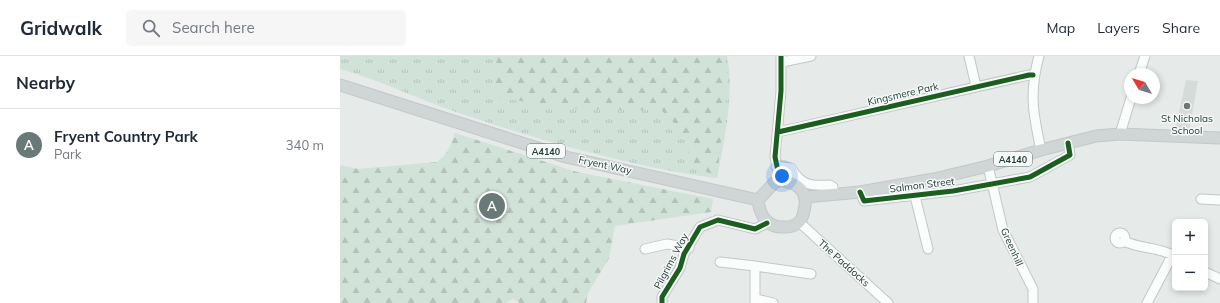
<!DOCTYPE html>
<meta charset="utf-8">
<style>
:root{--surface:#fff;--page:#f6f6f7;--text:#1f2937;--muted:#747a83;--line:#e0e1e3;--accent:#697977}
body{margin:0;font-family:Mulish,sans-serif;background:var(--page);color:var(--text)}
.controls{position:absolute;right:12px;bottom:12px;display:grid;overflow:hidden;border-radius:6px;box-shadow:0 2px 6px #0003}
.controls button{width:36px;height:36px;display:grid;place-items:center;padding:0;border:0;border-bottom:1px solid var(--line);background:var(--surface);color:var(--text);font:20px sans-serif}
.compass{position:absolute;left:784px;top:12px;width:36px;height:36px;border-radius:50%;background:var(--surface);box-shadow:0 2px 6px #0003;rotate:308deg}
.you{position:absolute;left:442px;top:120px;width:14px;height:14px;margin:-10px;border:3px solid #fff;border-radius:50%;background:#1a73e8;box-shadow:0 0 0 6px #1a73e833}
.badge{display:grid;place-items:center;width:26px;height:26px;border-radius:50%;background:var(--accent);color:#fff;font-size:13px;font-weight:700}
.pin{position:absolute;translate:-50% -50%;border:2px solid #fff;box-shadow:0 1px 4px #0006}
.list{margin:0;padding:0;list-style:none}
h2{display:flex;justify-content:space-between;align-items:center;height:52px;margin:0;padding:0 16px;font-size:17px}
h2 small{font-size:13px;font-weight:400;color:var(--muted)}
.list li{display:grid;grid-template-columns:26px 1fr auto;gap:12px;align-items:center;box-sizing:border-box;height:72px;padding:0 16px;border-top:1px solid var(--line)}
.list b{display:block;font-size:15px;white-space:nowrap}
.list p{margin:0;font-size:13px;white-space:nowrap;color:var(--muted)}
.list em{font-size:13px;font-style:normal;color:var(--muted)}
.icon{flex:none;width:22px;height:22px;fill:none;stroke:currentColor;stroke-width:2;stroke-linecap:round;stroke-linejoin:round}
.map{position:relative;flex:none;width:880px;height:247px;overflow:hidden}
header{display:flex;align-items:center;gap:24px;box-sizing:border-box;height:56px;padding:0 20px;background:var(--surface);border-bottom:1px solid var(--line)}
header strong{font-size:19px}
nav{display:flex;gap:22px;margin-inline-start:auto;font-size:14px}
.search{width:280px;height:36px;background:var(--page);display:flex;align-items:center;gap:10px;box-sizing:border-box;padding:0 14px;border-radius:6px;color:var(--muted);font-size:15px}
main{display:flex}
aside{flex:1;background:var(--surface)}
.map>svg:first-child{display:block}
.built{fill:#d5dbd9}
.grass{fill:url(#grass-tufts)}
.forest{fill:url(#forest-firs)}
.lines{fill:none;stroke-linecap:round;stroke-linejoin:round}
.minor-casing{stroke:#c3c7c6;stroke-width:11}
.major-casing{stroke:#c2c9c8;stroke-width:13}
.minor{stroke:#fbfcfc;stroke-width:9}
.major{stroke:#cfd6d5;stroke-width:11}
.cycleway-casing{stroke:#f5f9f7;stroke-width:8}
.cycleway{stroke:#1b5e20;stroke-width:5}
.poi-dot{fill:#697977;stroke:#f5f9f7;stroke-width:1.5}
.labels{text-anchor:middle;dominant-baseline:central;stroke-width:3;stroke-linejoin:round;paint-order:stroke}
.shield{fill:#f5f9f7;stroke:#637572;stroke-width:1}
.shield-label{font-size:9px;font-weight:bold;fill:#253c39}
.street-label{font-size:10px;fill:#253c39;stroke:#f5f9f7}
.poi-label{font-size:10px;fill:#253c39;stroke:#f5f9f7}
</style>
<header>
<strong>Gridwalk</strong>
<div class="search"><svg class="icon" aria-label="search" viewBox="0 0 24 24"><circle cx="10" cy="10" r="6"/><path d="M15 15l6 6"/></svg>Search here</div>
<nav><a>Map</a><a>Layers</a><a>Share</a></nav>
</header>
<main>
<aside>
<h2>Nearby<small></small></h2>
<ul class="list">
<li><span class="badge">A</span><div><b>Fryent Country Park</b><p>Park</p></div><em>340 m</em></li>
</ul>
</aside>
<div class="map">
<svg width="880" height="247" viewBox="0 0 880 247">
<defs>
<pattern id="grass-tufts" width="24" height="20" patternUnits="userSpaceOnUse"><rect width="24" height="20" fill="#d1e2d8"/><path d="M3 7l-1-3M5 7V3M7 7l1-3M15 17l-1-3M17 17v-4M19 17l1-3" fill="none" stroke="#b3c3ba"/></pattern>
<pattern id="forest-firs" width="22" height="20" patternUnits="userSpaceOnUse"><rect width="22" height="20" fill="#d1e2d8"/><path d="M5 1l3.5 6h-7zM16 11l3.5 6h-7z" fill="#b3c3ba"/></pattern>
</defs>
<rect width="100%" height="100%" fill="#e6eae9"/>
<path class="built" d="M846,24L858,25L849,75H835Z"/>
<path class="grass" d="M0,0H387C395,36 384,87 377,122C355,120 333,115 311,111C245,97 180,78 116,56C77,43 40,24 0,13Z"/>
<path class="forest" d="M157,0H381L388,18L377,122L350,106C348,81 339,71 321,54L238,53L152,41Z
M115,77L237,116L373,143L371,156L275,170L269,202L248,237L246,247H180L173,243L165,247H0V109L18,113L97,106C108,98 111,89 115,77Z"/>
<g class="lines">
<g class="minor-casing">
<path id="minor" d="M629,0L636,30
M699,0C689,36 693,58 701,94
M442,6L471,0
M799,18L805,0
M438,76L689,19H693
M780,78L791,42
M436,110L451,112C462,130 471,130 490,129L493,131V138
M648,110L663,174L693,233V247
M440,124L435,101L441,35V0
M520,136L524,145L613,135L690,121L730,99L728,87
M575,140L588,193
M861,143L880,144
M459,166L548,247
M775 182a5 5 0 1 1 10 0a5 5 0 1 1-10 0Z
M784,185C800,193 819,191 835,200
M305,193L327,188L349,192
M380,206L415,210V247
M415,210L471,218
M865,216L880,223
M416,243L433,247
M322,247V241L340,212L344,198L360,171L378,164L415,173L427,167
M807,247L833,198"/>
</g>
<g class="major-casing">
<path id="major" d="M0,29L226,101L418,144
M440,124C459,127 469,136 464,155C463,159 462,164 459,166C455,170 450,171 445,171C427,172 420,160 418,144L434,127Z
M466,141L520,136L594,123L648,110L701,94L756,80L780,78L880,82"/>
</g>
<use href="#minor" class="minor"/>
<use href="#major" class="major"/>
<g class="cycleway-casing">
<path id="cycleway" d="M438,76L689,19H693
M440,124L435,101L441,35V0
M520,136L524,145L613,135L690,121L730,99L728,87
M322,247V241L340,212L344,198L360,171L378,164L415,173L427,167"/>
</g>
<use href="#cycleway" class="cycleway"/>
</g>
<circle class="poi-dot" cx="847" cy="50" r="4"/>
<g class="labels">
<g class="shield">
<rect x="187" y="88" width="38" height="14" rx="3"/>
<rect x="654" y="96" width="38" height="14" rx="3"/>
</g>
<g class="shield-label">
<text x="206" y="95">A4140</text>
<text x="673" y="103">A4140</text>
</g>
<g class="street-label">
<text transform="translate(563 38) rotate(-13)">Kingsmere Park</text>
<text transform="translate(265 109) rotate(12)">Fryent Way</text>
<text transform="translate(582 129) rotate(-7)">Salmon Street</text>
<text transform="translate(672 191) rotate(66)">Greenhill</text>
<text transform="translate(331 205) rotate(-62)">Pilgrims Way</text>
<text transform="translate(504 207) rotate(42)">The Paddocks</text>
</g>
<g class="poi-label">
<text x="847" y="62">St Nicholas<tspan x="847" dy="12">School</tspan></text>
</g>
</g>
</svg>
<div class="controls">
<button>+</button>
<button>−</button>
</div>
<svg class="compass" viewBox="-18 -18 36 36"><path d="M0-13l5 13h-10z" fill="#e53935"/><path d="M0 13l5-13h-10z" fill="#747a83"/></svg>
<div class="you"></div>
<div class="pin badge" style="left:152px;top:150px">A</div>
</div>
</main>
